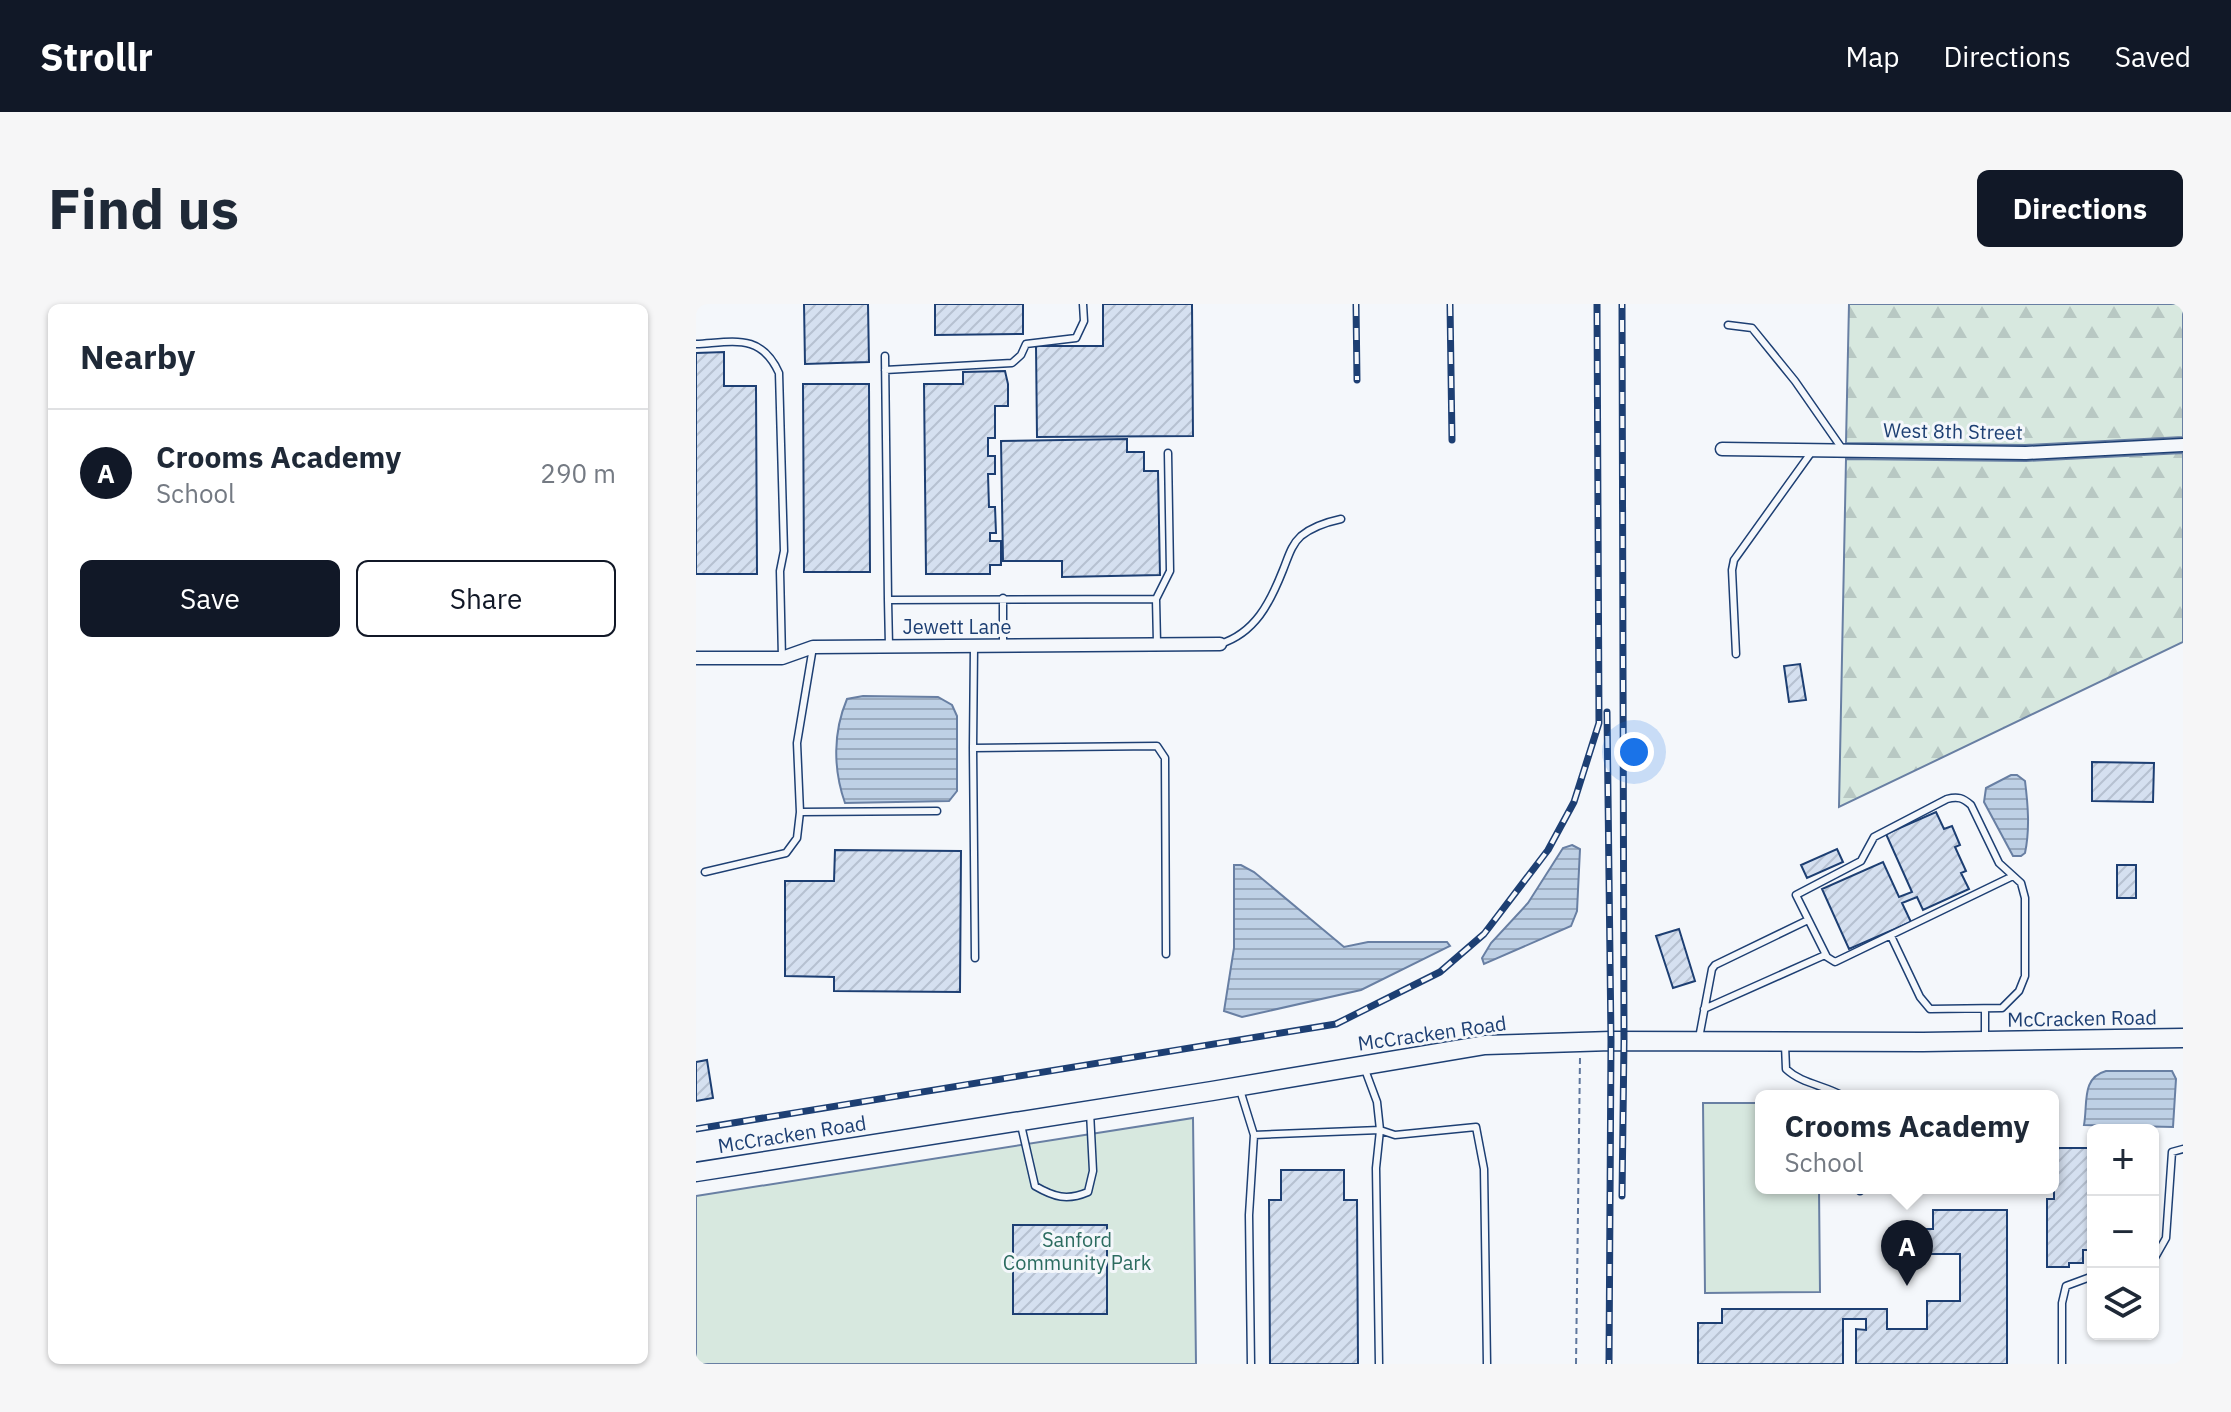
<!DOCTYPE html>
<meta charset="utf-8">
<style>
:root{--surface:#fff;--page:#f6f6f7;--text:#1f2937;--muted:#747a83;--line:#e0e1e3;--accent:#111827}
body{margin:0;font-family:"IBM Plex Sans",sans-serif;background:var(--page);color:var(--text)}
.controls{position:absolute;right:24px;bottom:24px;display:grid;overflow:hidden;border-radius:12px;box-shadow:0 2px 6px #0004}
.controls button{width:72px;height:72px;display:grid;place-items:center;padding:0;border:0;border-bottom:2px solid var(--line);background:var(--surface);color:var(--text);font:40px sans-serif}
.you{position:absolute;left:938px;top:448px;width:28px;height:28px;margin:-20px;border:6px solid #fff;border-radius:50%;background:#1a73e8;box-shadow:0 0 0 12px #1a73e833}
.badge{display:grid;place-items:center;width:52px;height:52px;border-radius:50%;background:var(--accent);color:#fff;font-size:26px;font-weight:700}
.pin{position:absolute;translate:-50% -66px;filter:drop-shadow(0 2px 4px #0008)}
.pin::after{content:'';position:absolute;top:42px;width:28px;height:24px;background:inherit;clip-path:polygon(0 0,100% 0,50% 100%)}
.popup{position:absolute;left:1059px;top:786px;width:304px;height:104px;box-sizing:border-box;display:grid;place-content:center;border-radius:12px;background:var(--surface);filter:drop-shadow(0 2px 6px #0005);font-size:26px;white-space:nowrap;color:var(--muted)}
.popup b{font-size:30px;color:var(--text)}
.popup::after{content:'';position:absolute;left:50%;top:100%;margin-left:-16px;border:16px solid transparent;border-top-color:var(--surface)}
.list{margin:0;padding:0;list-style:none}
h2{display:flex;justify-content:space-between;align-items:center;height:104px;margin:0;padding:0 32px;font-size:34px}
h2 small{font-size:26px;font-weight:400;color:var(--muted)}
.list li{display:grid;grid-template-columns:52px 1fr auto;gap:24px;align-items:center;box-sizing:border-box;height:128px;padding:0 32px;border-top:2px solid var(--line)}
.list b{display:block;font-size:30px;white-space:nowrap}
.list p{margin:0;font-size:26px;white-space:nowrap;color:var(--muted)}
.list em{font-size:26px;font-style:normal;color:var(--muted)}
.actions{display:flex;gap:16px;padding:24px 32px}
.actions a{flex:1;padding:18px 0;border:2px solid var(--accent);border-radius:12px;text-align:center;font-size:28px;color:var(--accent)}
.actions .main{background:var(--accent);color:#fff}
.icon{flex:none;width:44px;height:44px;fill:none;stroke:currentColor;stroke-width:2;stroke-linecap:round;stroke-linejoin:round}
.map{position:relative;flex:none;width:1487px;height:1060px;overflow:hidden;border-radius:12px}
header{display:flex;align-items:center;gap:48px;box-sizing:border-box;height:112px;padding:0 40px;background:var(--accent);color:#fff}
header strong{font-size:38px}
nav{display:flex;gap:44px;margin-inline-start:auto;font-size:28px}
.intro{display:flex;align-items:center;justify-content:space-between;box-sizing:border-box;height:192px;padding:0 48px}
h1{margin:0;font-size:56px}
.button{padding:20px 36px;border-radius:12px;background:var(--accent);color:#fff;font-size:28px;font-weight:700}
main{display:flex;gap:48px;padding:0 48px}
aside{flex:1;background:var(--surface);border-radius:12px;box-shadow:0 2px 6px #0004}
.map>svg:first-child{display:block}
.forest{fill:url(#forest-firs);stroke:#687fa3;stroke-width:2}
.green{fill:#d7e8df;stroke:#687fa3;stroke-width:2}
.water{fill:url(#water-rules);stroke:#687fa3;stroke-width:2}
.building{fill:url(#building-hatch);stroke:#1d3f73;stroke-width:2}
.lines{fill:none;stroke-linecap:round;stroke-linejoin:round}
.lane-casing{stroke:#1d3f73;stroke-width:9}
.street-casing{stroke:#1d3f73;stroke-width:15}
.secondary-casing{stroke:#1d3f73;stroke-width:21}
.path{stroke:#5e769c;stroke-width:2;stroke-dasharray:6 4;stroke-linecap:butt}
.lane{stroke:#f4f7fb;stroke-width:6}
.street{stroke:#f4f7fb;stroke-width:12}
.secondary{stroke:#f4f7fb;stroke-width:18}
.rail-casing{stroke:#1d3f73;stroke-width:7}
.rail{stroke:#f4f7fb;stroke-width:4;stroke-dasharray:12;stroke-linecap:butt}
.labels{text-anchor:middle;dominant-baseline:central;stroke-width:6;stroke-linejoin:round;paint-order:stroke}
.street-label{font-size:20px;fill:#1d3f73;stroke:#f4f7fb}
.park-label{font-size:20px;fill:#2c6c60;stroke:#f4f7fb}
</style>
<header>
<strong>Strollr</strong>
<nav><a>Map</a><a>Directions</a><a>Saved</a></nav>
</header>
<div class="intro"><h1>Find us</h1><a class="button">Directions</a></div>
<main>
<aside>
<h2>Nearby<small></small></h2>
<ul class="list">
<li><span class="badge">A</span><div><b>Crooms Academy</b><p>School</p></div><em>290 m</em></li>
</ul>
<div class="actions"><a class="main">Save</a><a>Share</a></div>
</aside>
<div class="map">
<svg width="1487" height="1060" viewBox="0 0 1487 1060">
<defs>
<pattern id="forest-firs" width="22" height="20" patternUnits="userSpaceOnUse" patternTransform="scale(2)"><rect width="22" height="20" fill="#d7e8df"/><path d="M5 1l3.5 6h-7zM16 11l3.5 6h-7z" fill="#b8c8c3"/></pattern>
<pattern id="water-rules" width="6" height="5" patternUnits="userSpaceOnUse" patternTransform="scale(2)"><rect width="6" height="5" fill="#bed0e5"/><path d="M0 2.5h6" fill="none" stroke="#9aaabe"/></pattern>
<pattern id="building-hatch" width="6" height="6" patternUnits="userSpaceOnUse" patternTransform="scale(2)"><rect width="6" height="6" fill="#d5e0f0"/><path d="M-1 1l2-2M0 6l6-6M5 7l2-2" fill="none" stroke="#b6c1d1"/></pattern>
</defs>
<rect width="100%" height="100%" fill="#f4f7fb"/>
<path class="forest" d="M1153,0H1487V133L1329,141L1150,139Z
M1487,149V338L1143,503L1150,155L1330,157Z"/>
<path class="green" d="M1007,799H1065V884H1123L1124,988L1009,989Z
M497,814L500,1060H0V892Z"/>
<path class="water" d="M167,392L242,393L256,401L261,412V487L253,497L149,499C137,465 137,428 151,395Z
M1315,471H1321L1329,477C1332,501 1334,525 1329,549L1325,552H1317L1288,498L1290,484Z
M876,541L884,545L881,607L875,622L788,660L786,654L795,639L832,599L867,544Z
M538,561H545L558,568L648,643L672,638H751L754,642L665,686L546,713L528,707L538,644Z
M1410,767H1476L1480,775L1477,823L1388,821C1392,799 1385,774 1410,767Z"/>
<path class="building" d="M108,0H172L173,58L109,60Z
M239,0H327V30L239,31Z
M407,0H496L497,132L341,133L340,42H407Z
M28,48V82H60L61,270H0V49Z
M309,67L312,80V102H299V134H292V152H299V170H292L293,203H299L300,229H294V237H305V261H294V270H230L228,80H267V68Z
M107,80H173L174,268H108Z
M431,135V148H448V167H462L464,271L366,273V257H307L305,137Z
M1104,360L1110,396L1093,398L1088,362Z
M1396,458L1458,459L1457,498L1396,497Z
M1240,508L1248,525L1256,522L1264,541L1259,543L1270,567L1265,569L1273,585L1227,606L1221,593L1206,599L1215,618L1153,645L1126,585L1187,558L1203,593L1216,588L1190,530Z
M1141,545L1147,558L1111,574L1105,561Z
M139,546L265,547L264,688L138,687V673L89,672V577H138Z
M1421,561H1440V594H1421Z
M983,625L999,677L977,684L960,632Z
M11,756L17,794L0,797V758Z
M1358,844H1393V853H1397V946H1387V959H1373V963H1351V895H1358Z
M1457,853H1459V921H1457Z
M585,866H648V896H661L662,1060H574L573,896H585Z
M1237,906H1311V1060H1160V1025L1170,1026V1015H1147V1060H1002V1019H1026V1005H1191V1025H1231V997H1264V950H1229V925H1237Z
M317,921H411V1010H317Z"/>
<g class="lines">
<g class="lane-casing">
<path id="lane" d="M1032,21L1056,24L1099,77L1147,146
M0,40C38,38 65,29 83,69L88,247L84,267L86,354
M189,52L192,296
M189,66L316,59L325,51L330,40L380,34L388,17L387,0
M461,339L460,295L474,267L472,149
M524,340C559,329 574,299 587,266C592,254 595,241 605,232C616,223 631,218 645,215
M193,342L192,296L460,295
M307,342V294
M278,343L277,444L461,442L469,454L470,650
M1040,350L1036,266L1038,256L1117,146
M277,444L279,654
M104,508L241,507
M9,568L90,549L101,534L104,508L101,439L117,343
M1195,632L1224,693L1234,705L1306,704L1323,687L1329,672V594L1325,579L1303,559L1275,501C1267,494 1262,492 1251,495L1178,533L1165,557L1100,591L1131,653L1139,658L1317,572
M1008,705L1129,651
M1289,706V734
M1003,734L1016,665L1019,661L1112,616
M1089,741L1090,765C1106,780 1128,781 1147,792
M668,763L681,798L684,826L699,831L780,823L788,865L791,1060
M544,786L558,831L553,911L555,1060
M325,821L339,882C358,893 371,897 392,888L397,867L394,808
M558,831L684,826L680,864L683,1060
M1164,887V884
M1457,957L1470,934L1476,848L1487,845
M1366,1060V999L1370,982L1397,972"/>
</g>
<g class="street-casing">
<path id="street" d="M1026,145L1330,149L1487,141
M0,354H86L117,343L524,340"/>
</g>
<g class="secondary-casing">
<path id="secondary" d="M0,868L516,787L789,741L915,737L1227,738L1487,734"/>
</g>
<path class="path" d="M880,1060L884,753"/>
<use href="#lane" class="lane"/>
<use href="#street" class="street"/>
<use href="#secondary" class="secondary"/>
<g class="rail-casing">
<path id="rail" d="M660,0L661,76
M754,0L756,136
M911,408L915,737L913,1060
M0,825L640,720L744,668L788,630L852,546L878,498L903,419L901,0
M926,892L928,737L926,0"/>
</g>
<use href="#rail" class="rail"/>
</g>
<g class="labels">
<g class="street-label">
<text transform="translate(1257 127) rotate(1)">West 8th Street</text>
<text x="261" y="322">Jewett Lane</text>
<text transform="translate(1386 714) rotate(-1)">McCracken Road</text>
<text transform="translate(736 729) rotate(-8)">McCracken Road</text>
<text transform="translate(96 830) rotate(-9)">McCracken Road</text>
</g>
<g class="park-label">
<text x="381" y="935">Sanford<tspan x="381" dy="23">Community Park</tspan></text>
</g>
</g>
</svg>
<div class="controls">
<button>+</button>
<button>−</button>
<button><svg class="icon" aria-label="layers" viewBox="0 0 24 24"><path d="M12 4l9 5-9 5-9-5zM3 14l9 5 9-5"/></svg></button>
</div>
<div class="you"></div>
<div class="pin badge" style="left:1211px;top:982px">A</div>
<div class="popup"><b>Crooms Academy</b>School</div>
</div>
</main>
